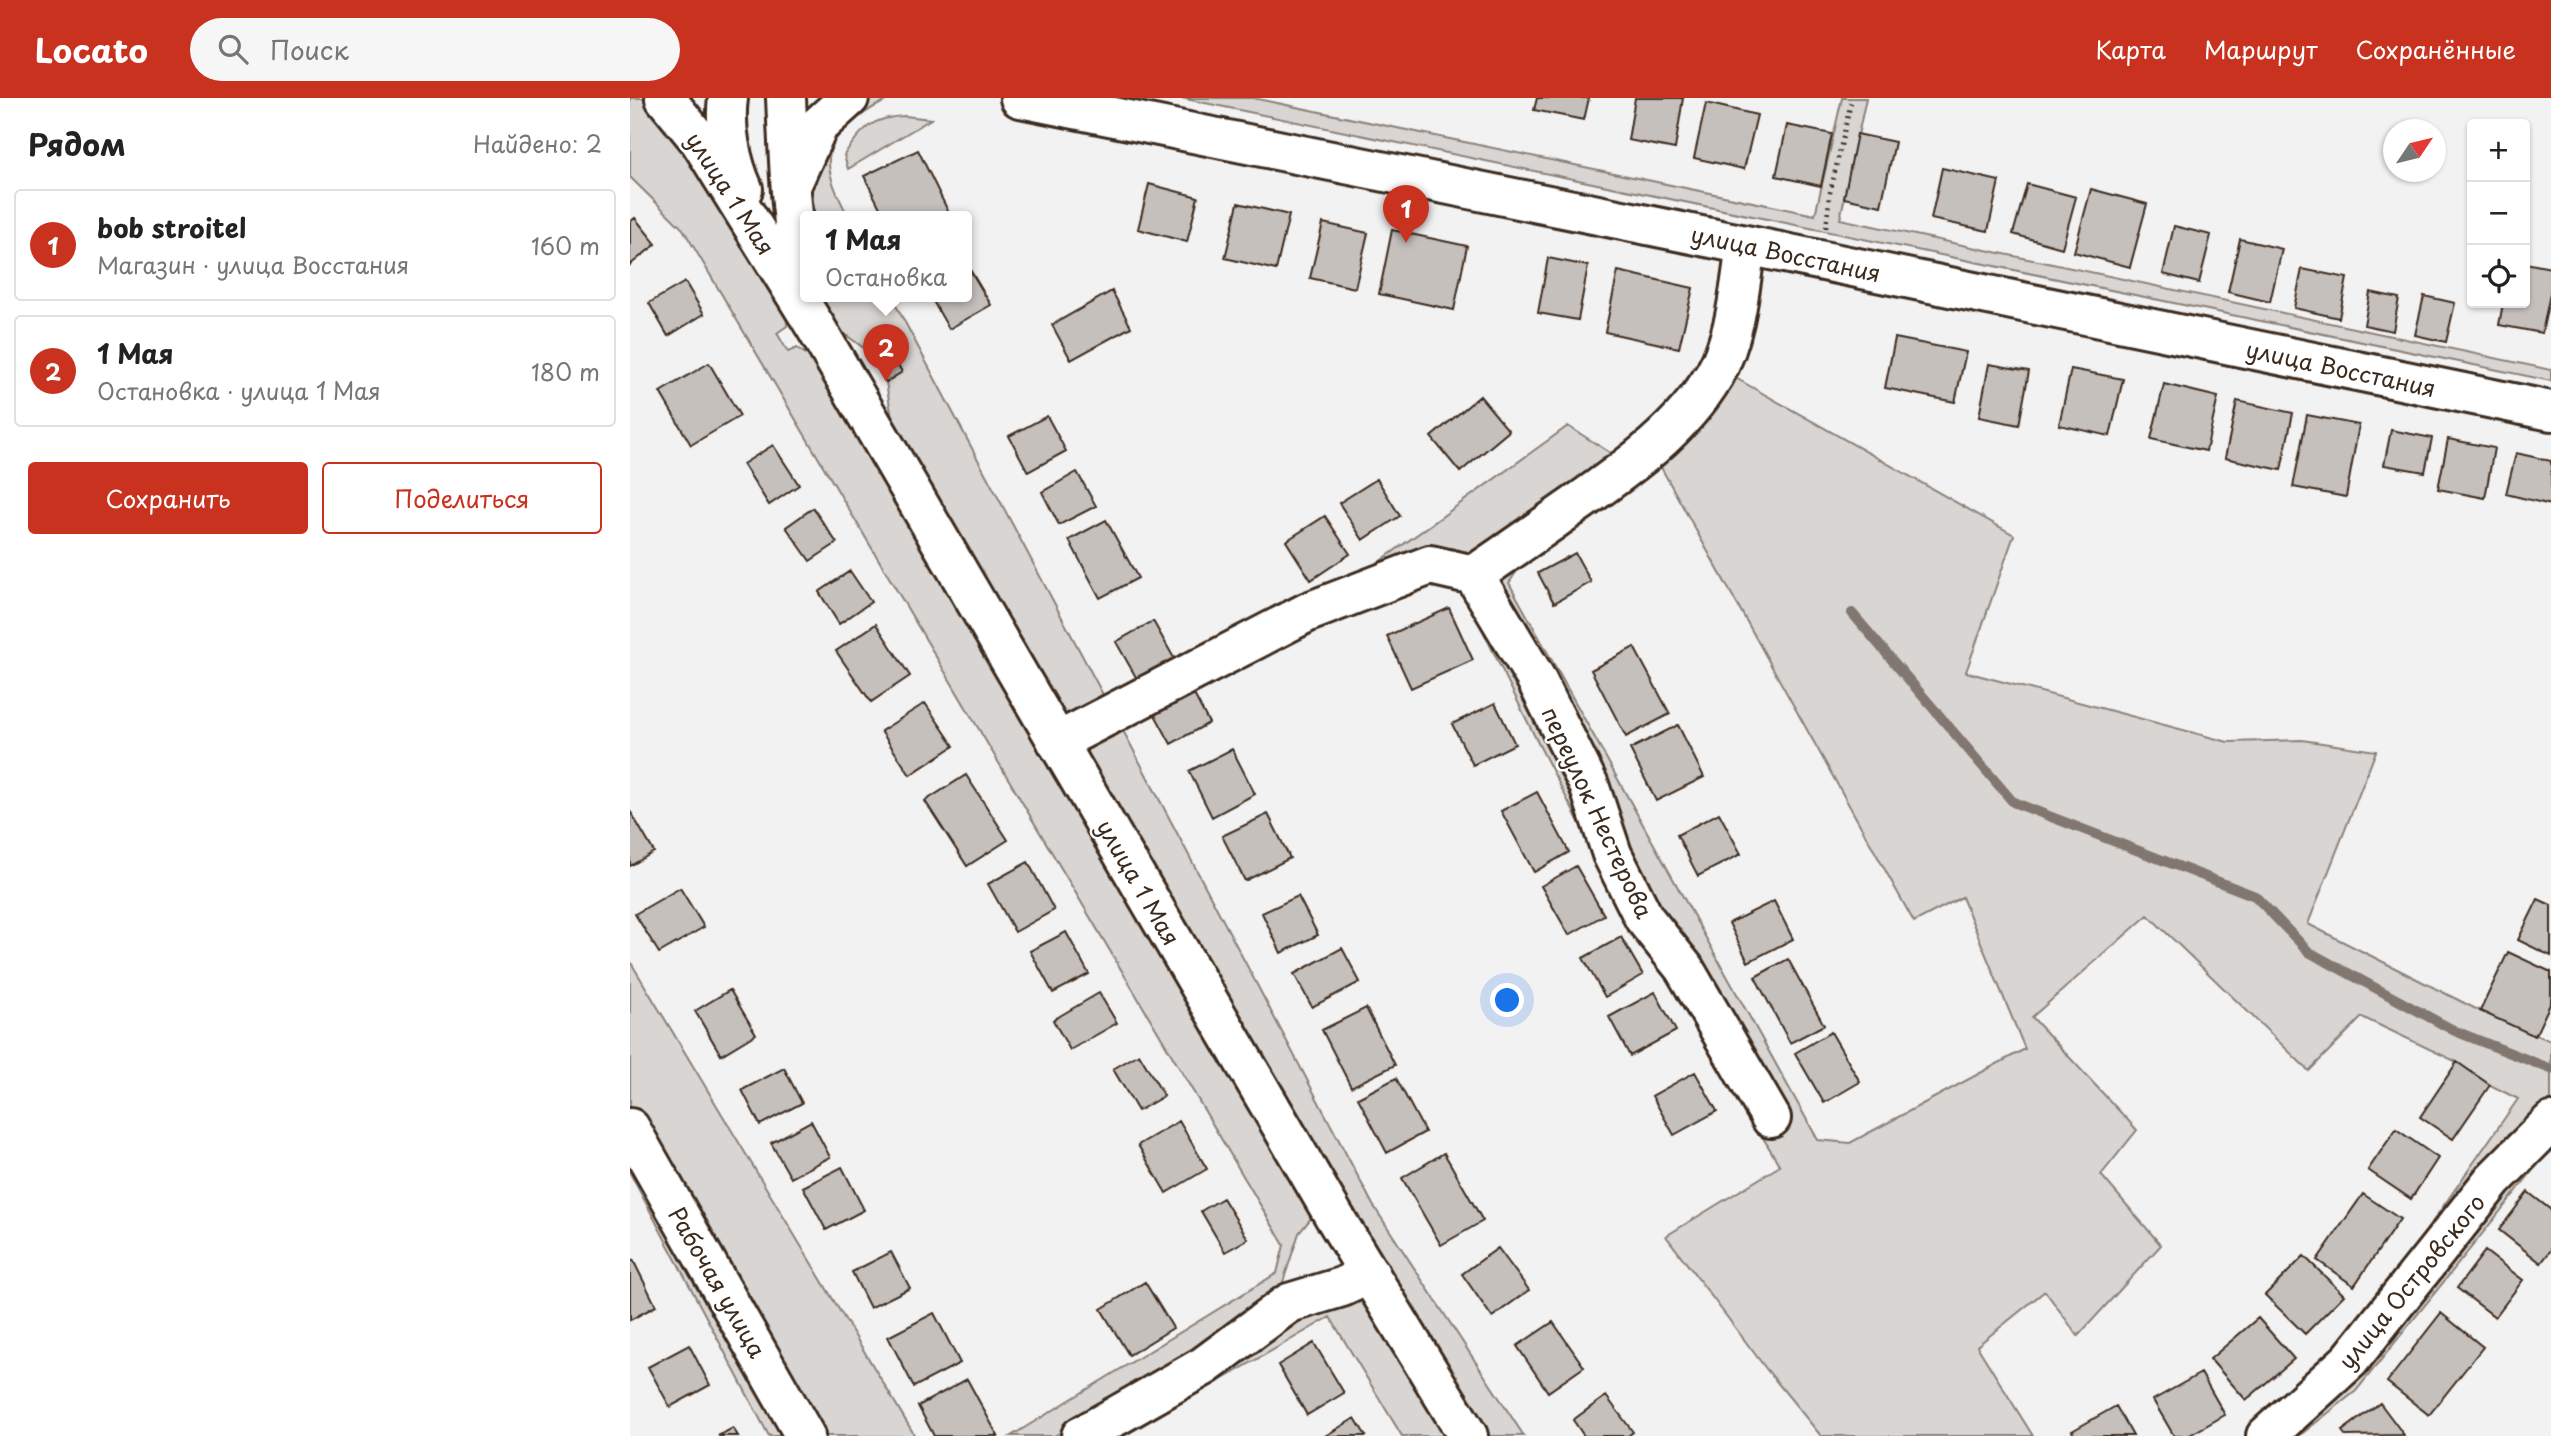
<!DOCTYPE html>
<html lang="ru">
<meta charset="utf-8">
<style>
:root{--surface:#fff;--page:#f6f6f6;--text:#222;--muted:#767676;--line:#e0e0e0;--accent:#c8321e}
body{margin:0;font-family:"Playpen Sans",sans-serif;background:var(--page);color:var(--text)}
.controls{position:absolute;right:21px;top:21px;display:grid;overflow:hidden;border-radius:7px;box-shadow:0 2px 5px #0004}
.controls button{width:63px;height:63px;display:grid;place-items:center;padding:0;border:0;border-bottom:2px solid var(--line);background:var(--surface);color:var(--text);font:35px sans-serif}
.compass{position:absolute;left:1753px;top:21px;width:63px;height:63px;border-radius:50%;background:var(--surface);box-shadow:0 2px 5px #0004;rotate:55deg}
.you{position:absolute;left:878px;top:903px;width:24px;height:24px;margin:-18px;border:5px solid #fff;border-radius:50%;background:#1a73e8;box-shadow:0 0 0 10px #1a73e833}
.badge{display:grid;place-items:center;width:46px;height:46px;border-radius:50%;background:var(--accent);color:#fff;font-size:23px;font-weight:700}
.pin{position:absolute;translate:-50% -58px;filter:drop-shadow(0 2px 4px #0008)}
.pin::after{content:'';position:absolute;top:37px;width:24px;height:21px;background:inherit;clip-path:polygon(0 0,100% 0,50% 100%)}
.popup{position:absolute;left:170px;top:113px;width:172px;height:91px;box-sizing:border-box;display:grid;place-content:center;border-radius:7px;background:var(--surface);filter:drop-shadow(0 2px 5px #0005);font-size:23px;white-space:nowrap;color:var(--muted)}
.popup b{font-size:26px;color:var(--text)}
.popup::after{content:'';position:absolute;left:50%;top:100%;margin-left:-14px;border:14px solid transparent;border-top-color:var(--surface)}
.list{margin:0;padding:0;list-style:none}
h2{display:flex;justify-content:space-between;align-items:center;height:91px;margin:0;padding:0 28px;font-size:30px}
h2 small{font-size:23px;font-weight:400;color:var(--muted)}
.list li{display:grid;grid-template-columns:46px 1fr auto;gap:21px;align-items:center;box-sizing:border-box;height:112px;margin:0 14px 14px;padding:0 14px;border:2px solid var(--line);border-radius:7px}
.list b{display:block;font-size:26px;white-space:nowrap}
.list p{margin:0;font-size:23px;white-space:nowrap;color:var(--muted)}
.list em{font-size:23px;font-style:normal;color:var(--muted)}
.actions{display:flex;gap:14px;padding:21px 28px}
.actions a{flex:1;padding:16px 0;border:2px solid var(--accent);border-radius:7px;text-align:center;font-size:24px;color:var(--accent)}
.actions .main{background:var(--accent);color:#fff}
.icon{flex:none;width:38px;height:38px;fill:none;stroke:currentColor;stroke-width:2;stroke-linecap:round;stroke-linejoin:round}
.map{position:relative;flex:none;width:1921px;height:1338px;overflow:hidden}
header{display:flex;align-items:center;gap:42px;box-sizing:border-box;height:98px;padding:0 35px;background:var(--accent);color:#fff}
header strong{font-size:33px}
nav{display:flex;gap:38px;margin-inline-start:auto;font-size:24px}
.search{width:490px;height:63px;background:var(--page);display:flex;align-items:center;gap:18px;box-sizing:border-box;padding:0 24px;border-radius:38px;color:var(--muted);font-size:26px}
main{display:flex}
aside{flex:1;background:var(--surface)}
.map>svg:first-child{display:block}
.green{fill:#d8d5d2;stroke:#8a8078;stroke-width:2;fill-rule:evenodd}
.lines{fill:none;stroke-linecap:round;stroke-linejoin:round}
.stream{stroke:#827770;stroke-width:10}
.building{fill:#c6c0bd;stroke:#3b2a1e;stroke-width:2}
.minor-casing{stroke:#3b2a1e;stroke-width:44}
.major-casing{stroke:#3b2a1e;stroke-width:44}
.path{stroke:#3b2a1e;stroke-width:4.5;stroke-dasharray:2 5;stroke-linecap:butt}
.minor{stroke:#fff;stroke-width:38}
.major{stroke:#fff;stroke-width:38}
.labels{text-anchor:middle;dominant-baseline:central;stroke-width:5;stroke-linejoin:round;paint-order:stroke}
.street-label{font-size:23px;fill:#3b2a1e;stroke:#fff}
</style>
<header>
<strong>Locato</strong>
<div class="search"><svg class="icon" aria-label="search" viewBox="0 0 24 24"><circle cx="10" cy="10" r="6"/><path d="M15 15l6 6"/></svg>Поиск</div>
<nav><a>Карта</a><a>Маршрут</a><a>Сохранённые</a></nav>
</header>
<main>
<aside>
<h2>Рядом<small>Найдено: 2</small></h2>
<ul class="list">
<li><span class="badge">1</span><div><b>bob stroitel</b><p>Магазин · улица Восстания</p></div><em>160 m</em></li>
<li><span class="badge">2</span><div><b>1 Мая</b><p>Остановка · улица 1 Мая</p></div><em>180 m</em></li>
</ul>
<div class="actions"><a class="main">Сохранить</a><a>Поделиться</a></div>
</aside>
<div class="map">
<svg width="1921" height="1338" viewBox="0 0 1921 1338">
<rect width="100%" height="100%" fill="#f3f2f2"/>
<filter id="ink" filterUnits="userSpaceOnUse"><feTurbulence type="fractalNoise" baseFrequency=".0143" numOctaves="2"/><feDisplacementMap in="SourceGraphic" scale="14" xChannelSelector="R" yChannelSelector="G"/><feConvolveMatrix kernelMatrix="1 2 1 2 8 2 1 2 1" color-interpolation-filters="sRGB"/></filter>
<g filter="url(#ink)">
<path class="green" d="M0,0H18L21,3L156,210L157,228L147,235L158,254L167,250L186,263L687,1113L669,1135L649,1196L567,1257L424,1338H381L647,1175L654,1147L53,131L0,79Z
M240,0H262C241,9 206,31 200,54C195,75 209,100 218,118H178L176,100L189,46L231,4Z
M551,0H623L1185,117L1212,0H1236L1210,121L1921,272V283Z
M275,18L301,21L218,71L214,57C232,30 243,19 275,18Z
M190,198H261L479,608L435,628L264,333L256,284L272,274L254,244L238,253L201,226Z
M1102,278L1384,437L1336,574L1598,644L1672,642L1746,653L1678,826L1850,913L1921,943V1003L1851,1074L1759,1186L1888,1001L1860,987L1827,964L1732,919L1679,973L1518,817L1402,919L1507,1032L1471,1077L1531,1147L1448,1238L1415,1193L1347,1248L1403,1338H1191L1137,1272L1036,1138L1150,1068L989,801L909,647L833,492L1021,818L868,501L869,478ZM1028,364L1284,824L1332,799L1395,951L1220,1045L1188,1042L879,485L890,468Z
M938,328L990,361L843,466L491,594L685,490L746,466Z
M487,621L743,1107L894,1338H854L446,645Z
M0,863L285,1338H185L0,1010Z
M0,1047L166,1338H139L0,1075Z
M1921,1050L1726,1293L1669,1338H1664L1727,1283L1873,1090Z
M734,1197L819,1338H772L700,1219L494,1338H477L667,1216Z"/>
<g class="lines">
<path class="stream" d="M1222,515L1383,704L1625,798L1679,854L1825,933L1921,971"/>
</g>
<path class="building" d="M907,0H959L954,22L904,12Z
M1005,0H1053L1045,51L998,42Z
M1076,5L1127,17L1114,71L1064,60Z
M1157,27L1202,36L1191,88L1146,78Z
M1227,36L1265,44L1251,108L1214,100Z
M288,52L319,115L313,118H254L234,78Z
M1312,70L1369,83L1358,133L1301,121Z
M519,86L568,99L557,144L508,131Z
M1397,86L1446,99L1432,150L1383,136Z
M1461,91L1517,106L1500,169L1444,154Z
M608,105L659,117L646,172L595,160Z
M5,120L26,146L0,167V124Z
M693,125L738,135L725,190L680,180Z
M1544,128L1581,137L1569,185L1533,176Z
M762,132L837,148L824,212L749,196Z
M1610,141L1652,151L1640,204L1598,194Z
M918,160L958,168L948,222L908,215Z
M336,165L361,207L319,231L300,198H336Z
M1895,165L1921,170V191L1912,235L1869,227L1873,205H1895Z
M1672,171L1717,180L1709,220L1664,210Z
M988,173L1063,190L1049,250L975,234Z
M55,184L74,216L38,238L19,205Z
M482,193L501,229L441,262L422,227Z
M1740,194L1769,200L1763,233L1734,227Z
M1794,198L1825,205L1816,244L1785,237Z
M1265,240L1336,254L1325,304L1255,290Z
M254,243L272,274L256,284L238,253Z
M79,265L110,318L61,347L30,294Z
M1359,266L1399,273L1389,327L1349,319Z
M1441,271L1493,281L1480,338L1429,327Z
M1534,286L1588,299L1576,353L1521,341Z
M850,298L879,333L830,374L801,339Z
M1607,303L1663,315L1651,372L1595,360Z
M1677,317L1729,327L1716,399L1663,389Z
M417,318L436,353L398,374L379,338Z
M1761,332L1802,340L1795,374L1754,367Z
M1818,341L1864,350L1855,400L1808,391Z
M143,347L169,387L139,407L113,366Z
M1886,355L1921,363V407L1876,396Z
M447,374L466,408L429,427L412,394Z
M747,381L770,418L733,442L709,405Z
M183,410L207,445L180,463L156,429Z
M695,418L720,456L681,482L656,443Z
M476,422L508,480L470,500L439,442Z
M945,455L961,484L924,505L908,475Z
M220,473L241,504L209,526L189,494Z
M819,510L843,562L781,590L757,538Z
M523,523L544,560L507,581L486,544Z
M246,526L280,578L241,604L206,553Z
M1004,549L1040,616L996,639L961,572Z
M557,583L579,625L541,646L518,604Z
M295,605L324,648L280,677L251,633Z
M865,605L885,646L843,667L822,626Z
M1048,627L1074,679L1026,703L1000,651Z
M602,651L625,696L582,719L559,673Z
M336,677L378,742L337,768L295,703Z
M907,694L939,754L904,774L871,713Z
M0,713L24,754L0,768Z
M1089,715L1111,756L1068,778L1047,737Z
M638,716L660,760L615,783L592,738Z
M398,764L424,812L385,834L358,786Z
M946,768L974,817L939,837L911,788Z
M50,790L74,829L29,855L5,816Z
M668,798L688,837L651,855L632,815Z
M1908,801L1921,807V858L1888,842Z
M1144,803L1163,841L1118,864L1099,825Z
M436,834L459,876L423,895L400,853Z
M991,839L1013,877L975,899L953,860Z
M712,850L730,884L682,909L664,876Z
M1878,854L1921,874V904L1905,938L1850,913Z
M1158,861L1194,927L1160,945L1125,879Z
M100,892L126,936L91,957L65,913Z
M1025,894L1046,933L1000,958L979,919Z
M469,895L487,925L440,952L423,922Z
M736,910L765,967L721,989L692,932Z
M1201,934L1230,984L1194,1005L1165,955Z
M509,956L534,998L508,1013L483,971Z
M1827,964L1860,987L1823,1041L1790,1019Z
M154,970L172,1005L130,1027L112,992Z
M1065,974L1087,1013L1044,1037L1022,998Z
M766,980L795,1034L757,1055L728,1000Z
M181,1023L200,1059L161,1080L141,1045Z
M549,1023L577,1071L536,1095L508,1047Z
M1766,1031L1808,1060L1781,1101L1738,1072Z
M814,1055L853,1123L811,1147L772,1080Z
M212,1069L234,1112L196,1132L173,1089Z
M1898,1094L1921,1112V1152L1911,1165L1869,1132Z
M1733,1096L1770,1121L1724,1188L1687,1162Z
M593,1100L618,1141L595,1154L571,1113Z
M868,1150L899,1192L862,1219L832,1176Z
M1855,1153L1893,1182L1865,1219L1827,1190Z
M261,1154L280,1190L240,1210L222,1174Z
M1674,1158L1714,1197L1675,1236L1635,1197Z
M3,1162L26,1208L0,1222V1164Z
M515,1184L543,1230L499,1257L471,1211Z
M304,1215L330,1265L284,1289L258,1239Z
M1811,1215L1853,1249L1799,1317L1757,1284Z
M1628,1220L1664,1261L1616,1302L1580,1261Z
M923,1224L954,1269L918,1294L887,1248Z
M684,1245L714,1295L677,1317L648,1267Z
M59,1247L80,1287L40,1309L18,1269Z
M1571,1275L1595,1317L1558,1338H1544L1523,1302Z
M337,1281L368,1338H304L288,1308Z
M976,1298L1003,1334L998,1338H954L943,1322Z
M1750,1305L1774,1337L1716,1338L1712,1333Z
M1486,1308L1503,1338H1445L1442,1333Z
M725,1320L736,1338H695Z
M103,1330L108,1338H88Z"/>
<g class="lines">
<g class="minor-casing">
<path id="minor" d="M390,0L1116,147L1921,313
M161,88L188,28L219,0
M844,477C878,454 912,430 945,407C998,370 1052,332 1085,276C1106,239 1110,188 1116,147
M427,644L678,514L800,467L844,477L905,579L959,687L982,756L1014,820L1054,870L1141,1020
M0,1030L175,1338
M451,1338L574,1268L659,1205L712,1189L740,1176
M1636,1338L1720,1262L1863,1082L1921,1024"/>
</g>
<g class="major-casing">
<path id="major" d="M35,0L70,43L185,228L704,1118L838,1338
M98,0C94,29 101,64 113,91
M156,0C159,63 160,129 176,191"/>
</g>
<path class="path" d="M1196,130L1200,95L1222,0"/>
<use href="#minor" class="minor"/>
<use href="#major" class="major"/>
</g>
</g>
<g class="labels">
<g class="street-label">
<text transform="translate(101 95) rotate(57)">улица 1 Мая</text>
<text transform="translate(1156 155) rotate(12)">улица Восстания</text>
<text transform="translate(1711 270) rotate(12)">улица Восстания</text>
<text transform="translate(968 714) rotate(65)">переулок Нестерова</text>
<text transform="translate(509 784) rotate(60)">улица 1 Мая</text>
<text transform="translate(1781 1183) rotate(-51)">улица Островского</text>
<text transform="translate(88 1184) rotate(60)">Рабочая улица</text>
</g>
</g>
</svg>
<div class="controls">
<button>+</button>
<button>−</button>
<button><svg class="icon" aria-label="locate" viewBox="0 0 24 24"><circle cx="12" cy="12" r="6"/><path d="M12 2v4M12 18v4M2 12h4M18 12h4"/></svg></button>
</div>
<svg class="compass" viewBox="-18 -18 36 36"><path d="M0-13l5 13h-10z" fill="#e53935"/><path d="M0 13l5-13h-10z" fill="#767676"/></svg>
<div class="you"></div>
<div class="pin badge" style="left:776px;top:145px">1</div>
<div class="pin badge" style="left:256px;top:284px">2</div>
<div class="popup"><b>1 Мая</b>Остановка</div>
</div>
</main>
